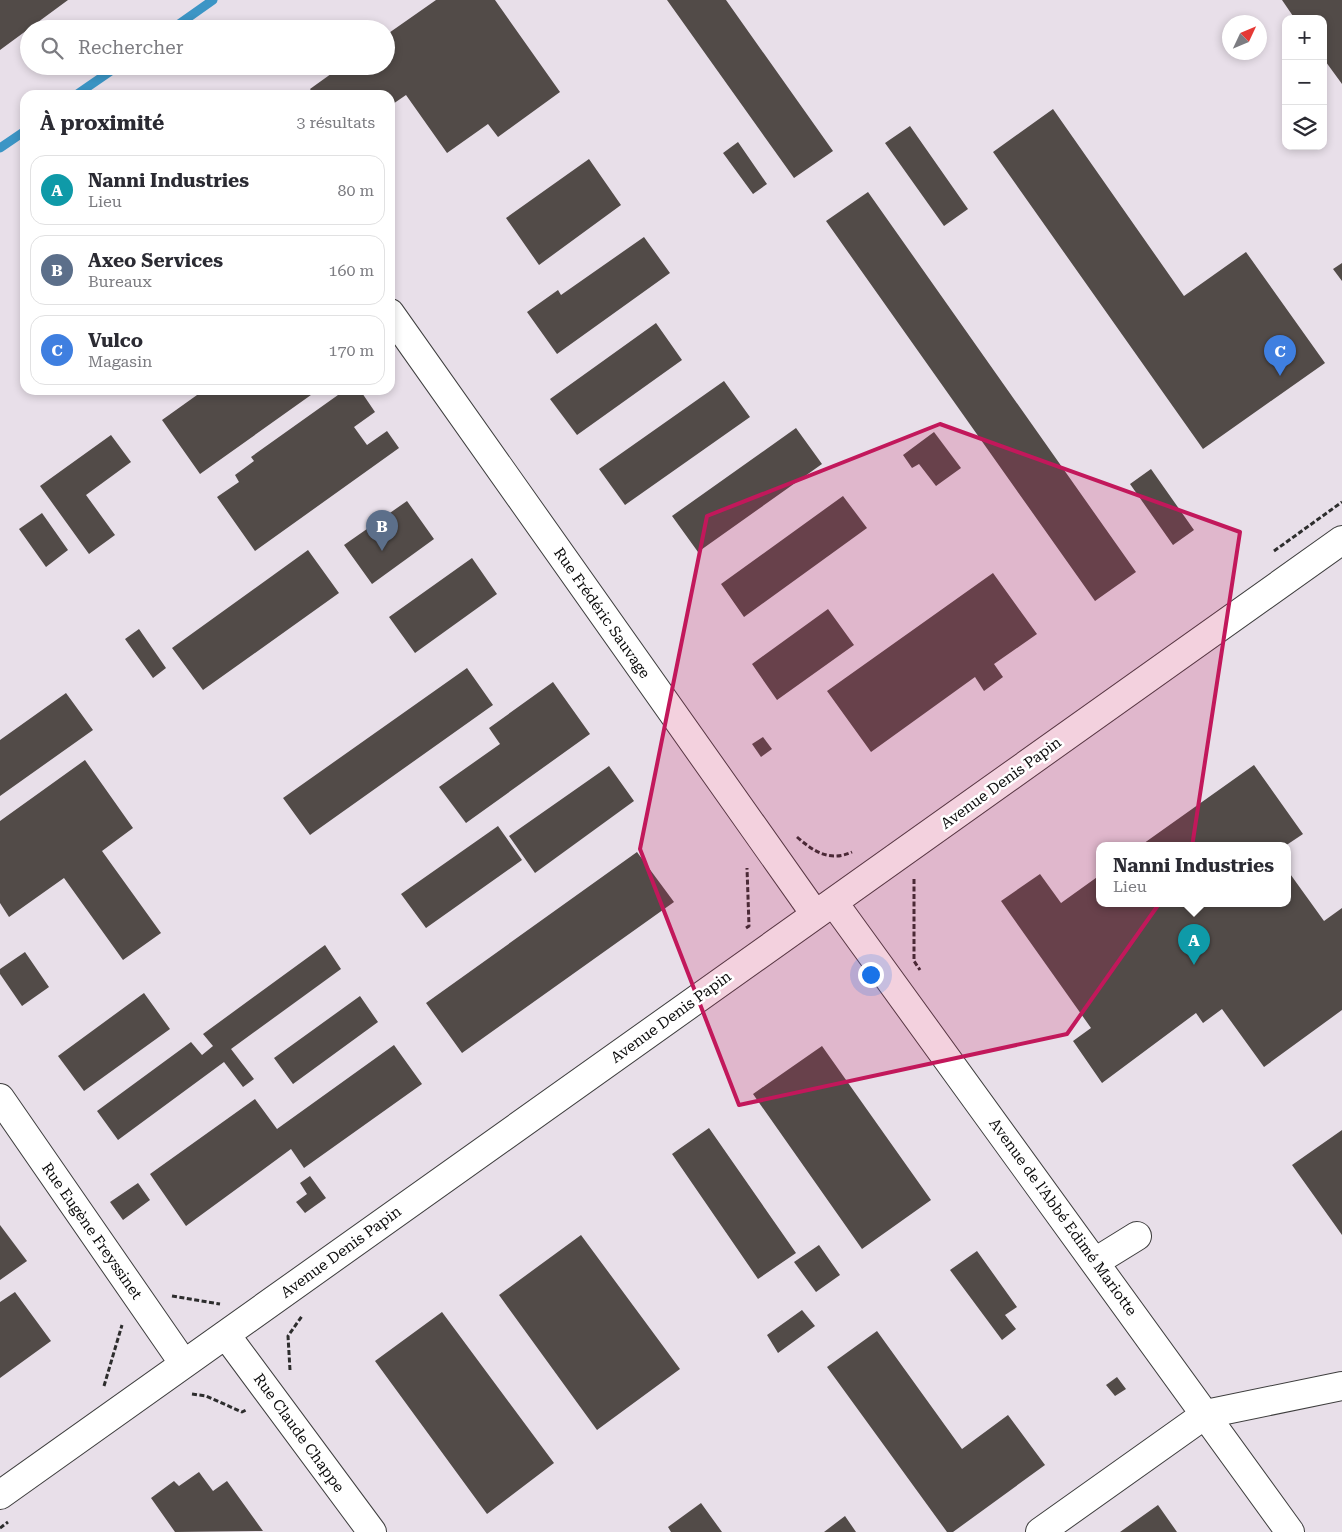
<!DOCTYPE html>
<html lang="fr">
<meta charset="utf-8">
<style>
:root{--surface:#fff;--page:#f7f7f7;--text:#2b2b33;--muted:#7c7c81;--line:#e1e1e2;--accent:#1a73e8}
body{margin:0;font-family:"Roboto Serif",serif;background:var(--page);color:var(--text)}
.controls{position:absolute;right:15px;top:15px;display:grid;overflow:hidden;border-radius:10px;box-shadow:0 2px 8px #0003}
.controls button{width:45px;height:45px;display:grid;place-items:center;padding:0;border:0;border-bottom:1px solid var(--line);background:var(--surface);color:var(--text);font:25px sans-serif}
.compass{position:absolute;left:1222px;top:15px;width:45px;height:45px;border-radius:50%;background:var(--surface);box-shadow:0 2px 8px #0003;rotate:46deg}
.you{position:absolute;left:870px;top:974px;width:18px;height:18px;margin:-12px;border:4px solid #fff;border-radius:50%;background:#1a73e8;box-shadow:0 0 0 8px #1a73e833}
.badge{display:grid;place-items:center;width:32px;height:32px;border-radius:50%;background:var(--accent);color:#fff;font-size:16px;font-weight:700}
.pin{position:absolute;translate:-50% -41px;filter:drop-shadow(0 1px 2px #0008)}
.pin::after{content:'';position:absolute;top:26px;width:18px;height:15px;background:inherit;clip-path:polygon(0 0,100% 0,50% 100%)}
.popup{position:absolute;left:1096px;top:842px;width:195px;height:65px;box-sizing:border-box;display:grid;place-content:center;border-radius:10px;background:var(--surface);filter:drop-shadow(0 1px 4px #0005);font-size:16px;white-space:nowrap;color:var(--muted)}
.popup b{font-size:19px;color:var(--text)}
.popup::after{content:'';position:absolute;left:50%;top:100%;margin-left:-10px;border:10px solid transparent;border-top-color:var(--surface)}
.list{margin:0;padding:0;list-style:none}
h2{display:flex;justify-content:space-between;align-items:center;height:65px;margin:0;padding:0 20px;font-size:21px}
h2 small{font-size:16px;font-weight:400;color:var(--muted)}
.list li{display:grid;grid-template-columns:32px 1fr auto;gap:15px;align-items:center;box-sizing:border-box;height:70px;margin:0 10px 10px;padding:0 10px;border:1px solid var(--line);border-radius:15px}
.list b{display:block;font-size:19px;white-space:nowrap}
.list p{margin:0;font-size:16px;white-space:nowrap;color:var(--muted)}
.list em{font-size:16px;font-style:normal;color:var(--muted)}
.icon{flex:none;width:28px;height:28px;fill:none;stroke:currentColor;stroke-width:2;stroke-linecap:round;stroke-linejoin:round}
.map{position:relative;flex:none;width:1342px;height:1532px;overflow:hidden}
.search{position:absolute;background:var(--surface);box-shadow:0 2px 8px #0003;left:20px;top:20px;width:375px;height:55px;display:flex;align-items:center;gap:12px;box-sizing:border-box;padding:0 18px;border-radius:28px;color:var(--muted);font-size:19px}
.panel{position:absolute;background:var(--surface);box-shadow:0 2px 8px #0003;left:20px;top:90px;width:375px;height:305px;border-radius:15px}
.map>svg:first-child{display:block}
.industrial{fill:#e8dfe9;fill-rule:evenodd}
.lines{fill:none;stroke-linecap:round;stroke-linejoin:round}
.stream{stroke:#3c95c5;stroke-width:9}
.building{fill:#524b48}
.minor-casing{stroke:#3e3e3e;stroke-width:30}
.path{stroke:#2d2d2d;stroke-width:3;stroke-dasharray:5 2.5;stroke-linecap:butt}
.minor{stroke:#fff;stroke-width:28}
.marked{fill:#c2185b;fill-opacity:0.2;stroke:#c2185b;stroke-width:4;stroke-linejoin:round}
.labels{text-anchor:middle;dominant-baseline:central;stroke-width:5;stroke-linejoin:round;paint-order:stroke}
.street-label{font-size:15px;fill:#0b0b0b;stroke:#fff}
</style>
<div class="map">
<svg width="1342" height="1532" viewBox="0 0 1342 1532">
<rect width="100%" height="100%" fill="#fef9e9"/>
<path class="industrial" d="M0,0H1342V1532H0ZM1286,19H1323V146H1286ZM1230,22H1260V52H1230ZM29,29H386V66H29ZM25,95H390V390H25ZM1100,846H1288V904H1100Z"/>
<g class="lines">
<path class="stream" d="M172,29L213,0
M76,95L118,66
M0,148L25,131"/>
</g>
<path class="building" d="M0,0H68L0,50Z
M436,0H495L560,92L498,137L488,124L447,153L406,95L390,106V95H314L310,89L342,66H386V35Z
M667,0H726L833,151L794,178Z
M1282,0H1342V84L1323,58V19H1295Z
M1053,109L1184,296L1246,252L1325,363L1203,449L993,152Z
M910,126L968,209L944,226L885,143Z
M738,142L767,184L753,194L723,153Z
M589,159L621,205L539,265L506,218Z
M868,192L1136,572L1095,601L826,221Z
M644,237L670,273L557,354L527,312L558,290L561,295Z
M1342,263V281L1333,269Z
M656,323L682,360L577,435L550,399Z
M724,381L750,417L625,505L599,469Z
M204,390H318L200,474L162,420Z
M345,390H360L375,412L354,427L367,445L387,431L399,448L255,551L217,497L239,482L235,475L254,461L251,457Z
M796,428L822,464L698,552L672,516Z
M934,432L961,468L936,486L919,464L912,468L903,455Z
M111,435L131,462L86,495L115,535L89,554L40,486Z
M1151,469L1194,530L1173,545L1130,484Z
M843,496L867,528L744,617L721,584Z
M407,501L434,539L372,584L344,545Z
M42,513L68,550L46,567L19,529Z
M308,550L339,593L203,690L172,648Z
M472,558L497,594L415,653L389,617Z
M993,573L1037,634L994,664L1003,677L984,691L975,677L871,752L827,691Z
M828,609L854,645L777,700L752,664Z
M139,629L166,668L153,678L125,639Z
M467,668L493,705L310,835L283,798Z
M553,682L590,734L466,823L439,787L500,744L489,728Z
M66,693L93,730L0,796V740Z
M763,737L772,749L761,757L752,744Z
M85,760L133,828L102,851L161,933L123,960L64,878L9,917L0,903V821Z
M1254,765L1303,834L1285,846H1140Z
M609,766L634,801L535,873L509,836Z
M498,826L522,860L426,928L401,894Z
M637,852L674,902L462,1053L426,1003Z
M1288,871L1324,921L1342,908V1010L1264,1067L1222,1009L1203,1023L1196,1013L1102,1083L1073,1041L1091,1028L1001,901L1040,874L1061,903L1100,875V904H1288Z
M325,945L341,969L231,1049L254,1079L243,1087L224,1062L118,1140L97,1111L191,1042L202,1055L213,1046L203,1034Z
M25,952L49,987L22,1006L0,974V969Z
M144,993L170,1029L84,1091L58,1056Z
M360,996L378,1022L293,1084L274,1058Z
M394,1045L422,1084L304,1168L291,1149L186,1226L150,1174L255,1099L277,1129Z
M822,1046L931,1200L862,1249L753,1094Z
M709,1128L796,1253L758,1279L672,1154Z
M1342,1130V1235L1292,1165Z
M310,1176L326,1198L305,1213L296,1202L307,1194L300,1183Z
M138,1183L150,1200L123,1220L110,1202Z
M0,1225L27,1261L0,1280Z
M581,1235L680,1369L597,1430L499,1295Z
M819,1245L840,1275L816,1292L794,1262Z
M977,1251L1017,1307L1005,1315L1016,1329L1002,1340L950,1270Z
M15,1292L51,1341L0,1378V1302Z
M802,1310L815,1326L778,1353L767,1335Z
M442,1312L554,1463L487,1514L375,1361Z
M877,1331L962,1449L1008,1415L1045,1465L953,1532H947L827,1367Z
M1117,1377L1126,1389L1115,1396L1106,1385Z
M199,1472L213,1491L227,1481L263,1531L175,1532L151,1498L174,1481L179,1486Z
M701,1503L722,1532H671L668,1527Z
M1158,1505L1177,1532H1120Z
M845,1516L856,1532H824Z"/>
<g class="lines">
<g class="minor-casing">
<path id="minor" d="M390,313L815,914
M834,903L1290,1532
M0,1098L184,1364
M1095,1262L1137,1236
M226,1335L372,1532
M0,1495L1342,540
M1040,1532L1206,1414L1342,1386"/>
</g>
<path class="path" d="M1274,551L1342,502
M797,837C814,852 830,862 852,852
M914,879V961L920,970
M746,928L749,926L747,868
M172,1296L220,1304
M290,1370L288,1336L302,1316
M104,1386L122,1325
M192,1394L206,1396L242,1412L246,1410
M0,1528L8,1522"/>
<use href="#minor" class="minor"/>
</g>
<path class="marked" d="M940,424L1240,532L1190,860L1067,1034L739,1105L640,849L707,516Z"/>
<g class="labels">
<g class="street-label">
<text transform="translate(602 613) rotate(55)">Rue Frédéric Sauvage</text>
<text transform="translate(1001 783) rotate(-36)">Avenue Denis Papin</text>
<text transform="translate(671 1017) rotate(-36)">Avenue Denis Papin</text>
<text transform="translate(1063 1217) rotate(54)">Avenue de l'Abbé Edimé Mariotte</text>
<text transform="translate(92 1231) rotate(55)">Rue Eugène Freyssinet</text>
<text transform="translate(341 1252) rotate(-36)">Avenue Denis Papin</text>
<text transform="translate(299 1433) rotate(54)">Rue Claude Chappe</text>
</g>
</g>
</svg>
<div class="controls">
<button>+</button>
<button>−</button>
<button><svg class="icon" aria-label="layers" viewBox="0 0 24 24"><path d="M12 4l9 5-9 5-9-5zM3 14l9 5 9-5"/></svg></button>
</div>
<svg class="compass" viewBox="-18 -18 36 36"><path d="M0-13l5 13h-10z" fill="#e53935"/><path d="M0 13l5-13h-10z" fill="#7c7c81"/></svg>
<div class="you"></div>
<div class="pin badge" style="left:1194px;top:965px;background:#0f9aa8">A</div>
<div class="popup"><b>Nanni Industries</b>Lieu</div>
<div class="pin badge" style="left:382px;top:551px;background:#5c6f8a">B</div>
<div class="pin badge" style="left:1280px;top:376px;background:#3f7fe0">C</div>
<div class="search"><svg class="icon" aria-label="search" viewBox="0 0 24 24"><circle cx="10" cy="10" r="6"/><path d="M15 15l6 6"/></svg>Rechercher</div>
<section class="panel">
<h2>À proximité<small>3 résultats</small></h2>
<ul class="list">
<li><span class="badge" style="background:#0f9aa8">A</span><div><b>Nanni Industries</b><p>Lieu</p></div><em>80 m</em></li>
<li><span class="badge" style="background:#5c6f8a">B</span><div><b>Axeo Services</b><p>Bureaux</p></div><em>160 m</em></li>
<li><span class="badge" style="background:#3f7fe0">C</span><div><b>Vulco</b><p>Magasin</p></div><em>170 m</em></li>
</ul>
</section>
</div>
